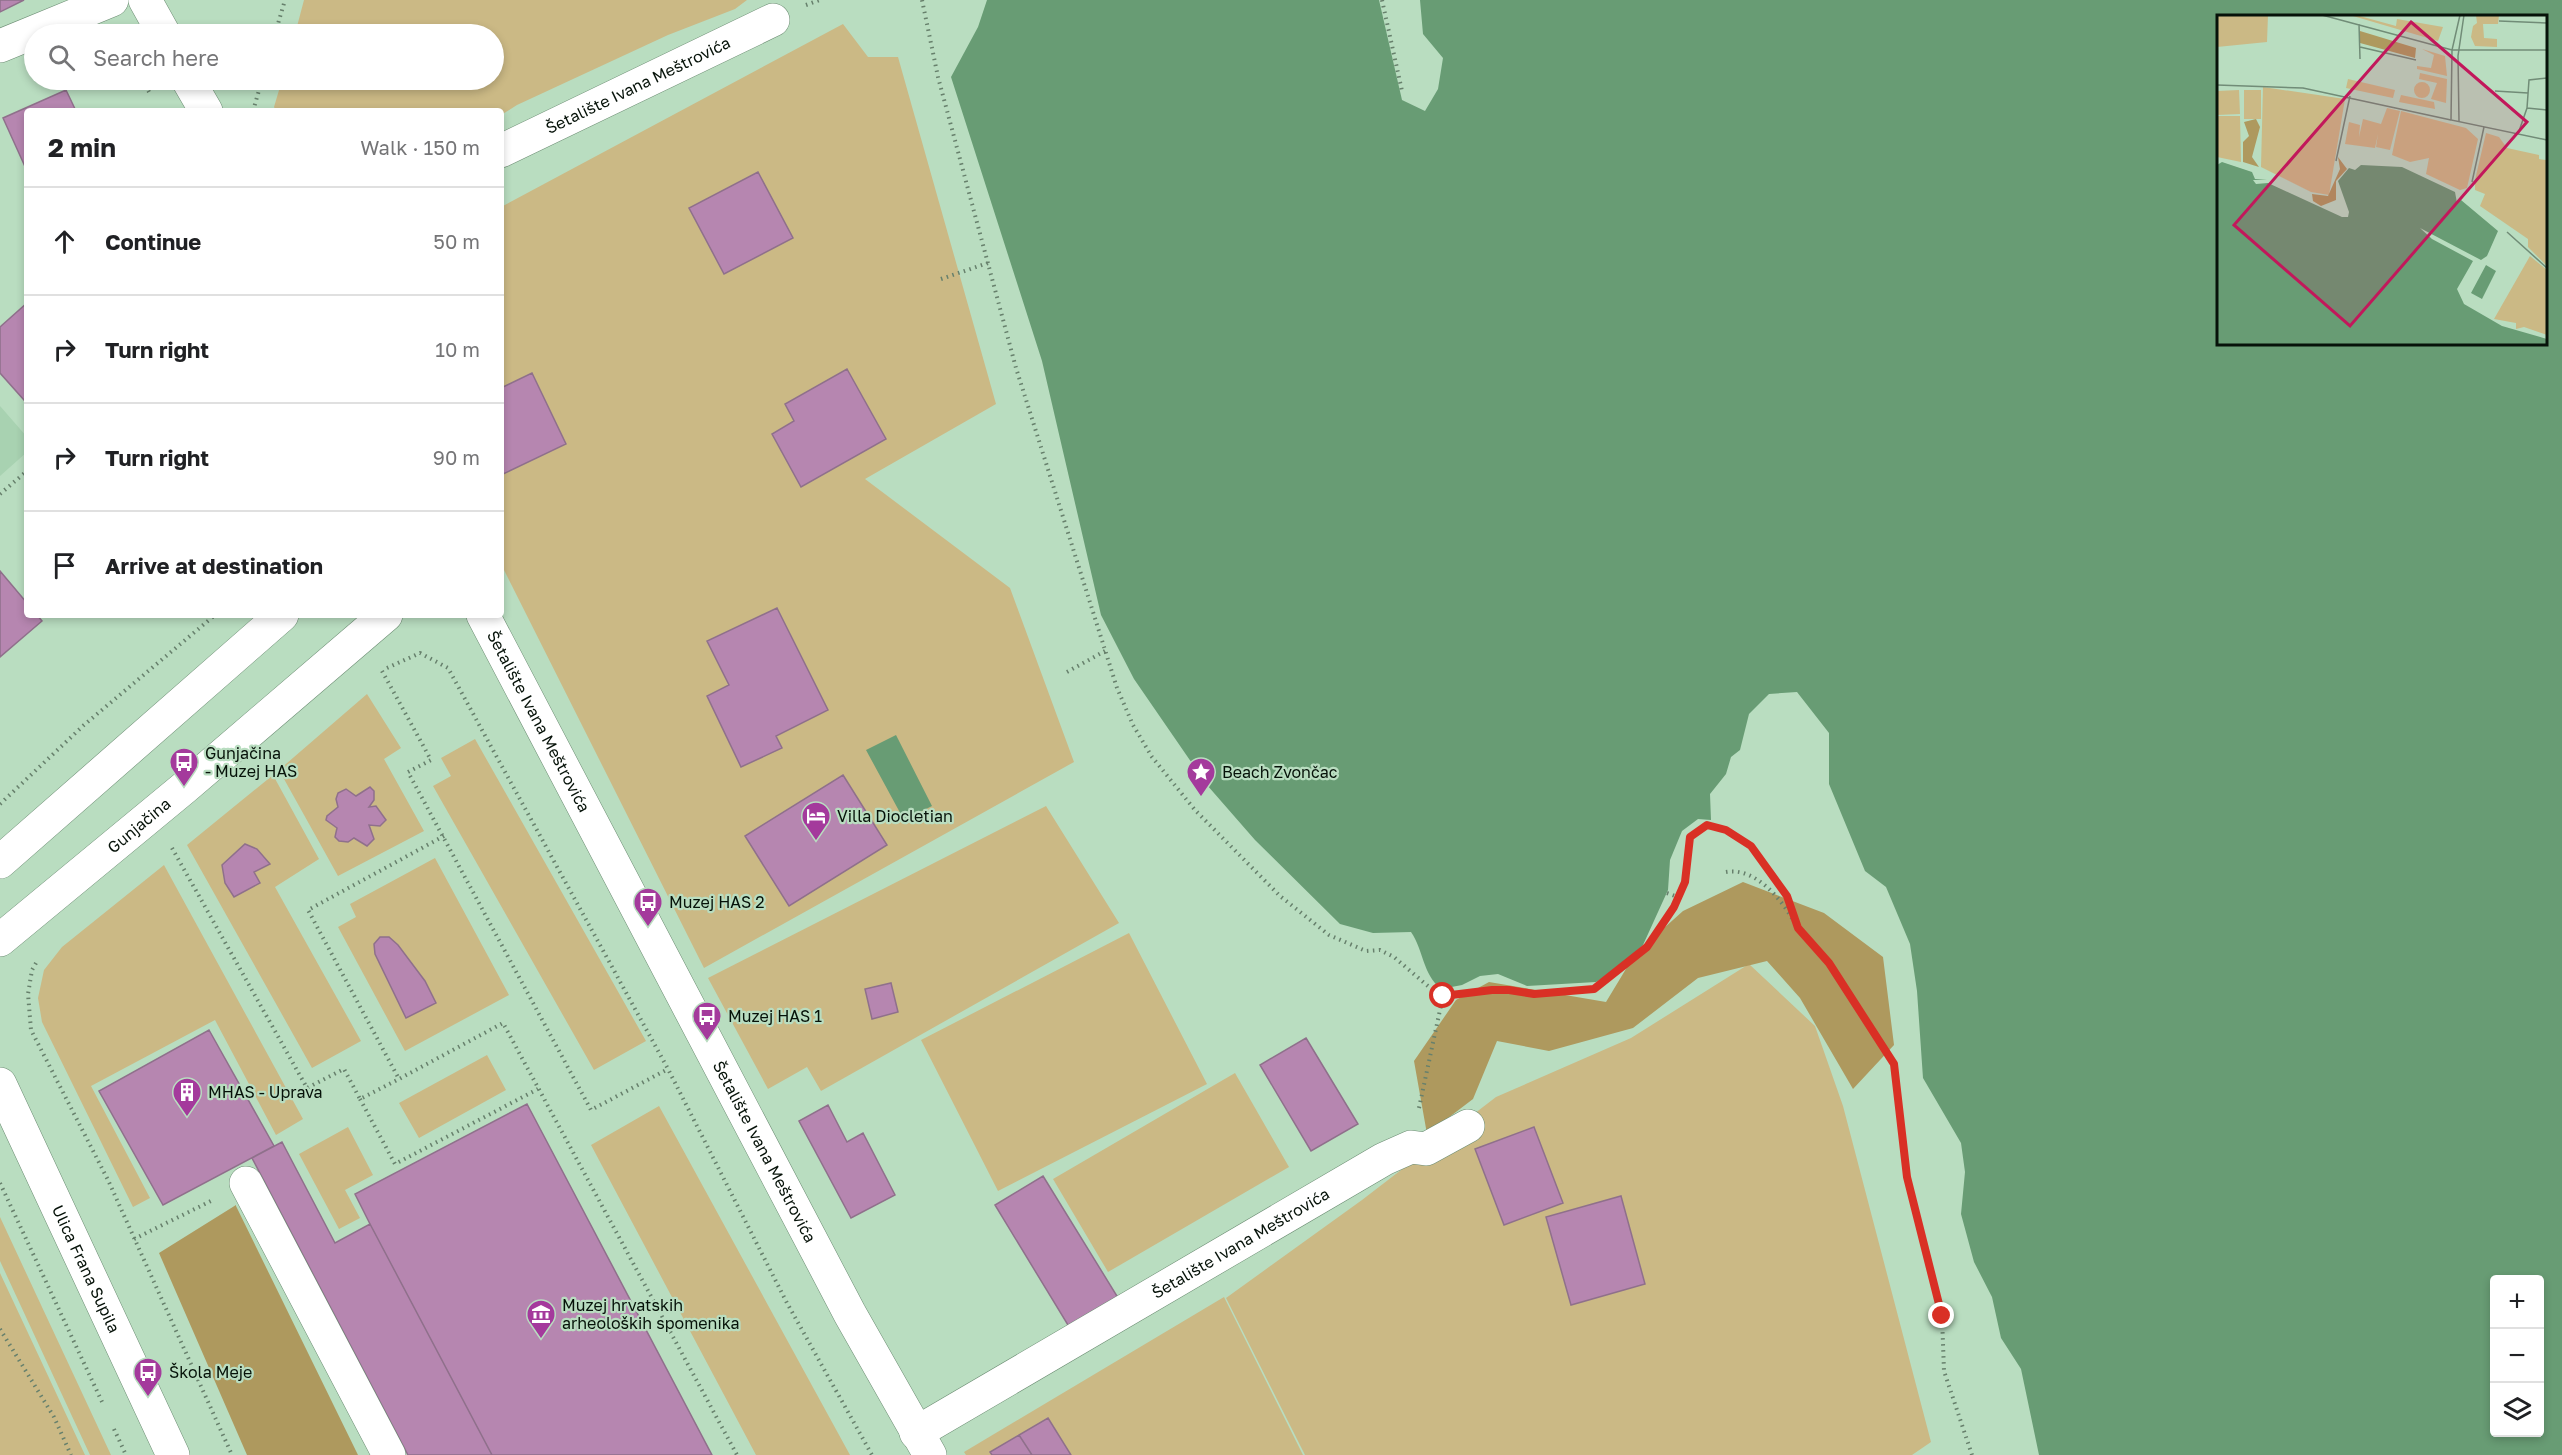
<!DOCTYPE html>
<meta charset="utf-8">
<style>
:root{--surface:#fff;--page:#f6f6f6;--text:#202124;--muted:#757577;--line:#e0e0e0}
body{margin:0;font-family:"Golos Text",sans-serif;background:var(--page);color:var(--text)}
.controls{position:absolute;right:18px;bottom:18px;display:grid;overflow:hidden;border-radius:6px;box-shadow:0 3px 9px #0003}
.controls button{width:54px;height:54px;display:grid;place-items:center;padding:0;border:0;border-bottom:2px solid var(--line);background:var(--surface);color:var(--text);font:30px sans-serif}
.stop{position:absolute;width:18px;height:18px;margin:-14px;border:4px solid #d93025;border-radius:50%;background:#fff}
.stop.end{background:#d93025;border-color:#fff;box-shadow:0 2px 6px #0008}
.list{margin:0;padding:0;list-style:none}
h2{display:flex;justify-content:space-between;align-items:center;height:78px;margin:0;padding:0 24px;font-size:26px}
h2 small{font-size:20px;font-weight:400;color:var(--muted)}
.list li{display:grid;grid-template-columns:39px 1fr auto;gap:18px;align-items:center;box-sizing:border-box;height:108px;padding:0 24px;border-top:2px solid var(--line)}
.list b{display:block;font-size:22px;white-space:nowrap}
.list em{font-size:20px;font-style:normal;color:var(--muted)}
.icon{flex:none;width:33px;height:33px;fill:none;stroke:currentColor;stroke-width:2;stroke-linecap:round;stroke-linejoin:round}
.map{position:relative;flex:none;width:2562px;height:1455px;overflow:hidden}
.search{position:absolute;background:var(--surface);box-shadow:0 3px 9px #0003;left:24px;top:24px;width:480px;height:66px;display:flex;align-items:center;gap:15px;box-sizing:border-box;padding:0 21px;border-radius:33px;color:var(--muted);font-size:22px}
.panel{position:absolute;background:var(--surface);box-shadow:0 3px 9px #0003;left:24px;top:108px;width:480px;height:510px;border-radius:6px}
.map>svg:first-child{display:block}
.built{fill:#a8d2b1}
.green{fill:#cbb985}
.forest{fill:#ae995e}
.water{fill:#689c74;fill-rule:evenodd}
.building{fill:#b686b0;stroke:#8f708b;stroke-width:1.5}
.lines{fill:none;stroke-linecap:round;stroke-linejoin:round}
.minor-casing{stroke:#6c8d73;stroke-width:34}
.major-casing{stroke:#6c8d73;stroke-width:34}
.path{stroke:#67806c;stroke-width:4;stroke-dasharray:1.5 4.5;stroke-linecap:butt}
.minor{stroke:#fff;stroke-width:33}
.major{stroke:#fff;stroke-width:33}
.route{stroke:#d93025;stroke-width:8}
.labels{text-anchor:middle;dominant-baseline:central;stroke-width:4.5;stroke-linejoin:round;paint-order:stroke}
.street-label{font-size:16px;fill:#061209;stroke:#b9ddc0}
.poi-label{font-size:16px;fill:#061209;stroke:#b9ddc0;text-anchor:start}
.inset-road{fill:none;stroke:#718c77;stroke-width:1.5}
.view{fill:#c2185b;fill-opacity:0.15;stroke:#c2185b;stroke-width:3}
.inset-edge{fill:none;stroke:#061209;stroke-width:3}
</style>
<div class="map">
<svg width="2562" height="1455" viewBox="0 0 2562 1455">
<rect width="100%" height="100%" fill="#b9ddc0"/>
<path class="built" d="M0,406L27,437V452L0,476Z"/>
<path class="green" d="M304,0H747L735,9L668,35L517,105L501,115V111H276L274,107L282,80H494V34H295Z
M843,24L868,57H898L996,404L865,479L1010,588L1074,762L704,968L501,564V207Z
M367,694L401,748L384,759L424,831L338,876L279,770Z
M475,739L646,1041L594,1070L433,786L451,776L441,758Z
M273,775L319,859L275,887L361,1041L312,1068L187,845Z
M1046,806L1119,923L821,1091L807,1067L768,1089L708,978Z
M435,858L509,995L405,1051L338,927L356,917L350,904Z
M164,865L303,1119L276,1135L215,1020L91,1086L150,1198L133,1207L42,1022L38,998L44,970L62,947Z
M1129,933L1207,1084L998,1191L921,1040Z
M1749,964L1815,1026L1843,1106L1931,1442L1912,1455H1305L1226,1298L1362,1200L1496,1097L1631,1038Z
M487,1055L506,1090L419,1138L399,1103Z
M1235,1073L1289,1167L1108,1272L1053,1179Z
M659,1106L850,1455H756L591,1145Z
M348,1127L373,1175L345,1190L360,1218L339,1229L299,1154Z
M0,1217L111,1455H90L0,1261Z
M0,1273L85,1455H0Z
M1224,1297L1303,1455H966L964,1452Z"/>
<path class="forest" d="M1743,882L1824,913L1883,957L1894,1045L1853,1089L1800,998L1767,961L1698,978L1633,1028L1549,1051L1497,1041L1473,1099L1427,1134L1414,1061L1456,1000L1489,982L1606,1002L1635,954L1683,911Z
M236,1205V1206L358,1455H247L159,1253Z"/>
<path class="water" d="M987,0H1379L1402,100L1425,111L1438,89L1443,58L1423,34L1420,0H2562V1455H2039L2021,1369L2001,1338L1992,1297L1974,1262L1961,1214L1965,1172L1961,1143L1923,1078L1917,991L1910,944L1886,887L1865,871L1829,784V733L1797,692L1769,694L1749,714L1740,750L1731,757L1726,774L1710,794L1711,820L1698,819L1682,831L1670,860L1668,890L1643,945L1617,969L1596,982L1527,986L1498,974L1480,976L1462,985L1441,989C1422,973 1424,951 1411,932L1373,933L1340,924L1255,840L1207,785L1134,679L1101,615L1042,361L951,77L978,27ZM2218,16H2546V344H2218ZM2494,1280H2540V1432H2494Z
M896,735L932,806L904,820L866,750Z"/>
<path class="building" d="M0,0H24L0,12Z
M66,90L76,111H27V171L3,118Z
M758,172L793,238L724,274L689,208Z
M27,303V398L24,400L0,373V327Z
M847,369L886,439L801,487L772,434L794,421L785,404Z
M532,373L566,444L501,475V388Z
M0,571L27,603V615H37L42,621L0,657Z
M777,608L828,710L776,736L782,748L741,767L707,696L729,685L707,641Z
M843,775L887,845L789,906L745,836Z
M370,787L374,791V800L369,807L376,806L386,820L380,826L369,825L374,839L367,846L354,838L348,842L339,841L335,837L337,828L326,820L327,816L338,807L336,799L338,793L346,789L356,796Z
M245,844L257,849L270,864L254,872L260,883L234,897L225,883L222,865Z
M380,937H389L398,945L425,981L436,1003L406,1018L375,954L374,944Z
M891,983L898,1012L872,1019L865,989Z
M209,1030L274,1146L163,1205L99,1091Z
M1306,1038L1358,1124L1311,1151L1260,1065Z
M527,1104L712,1455H492L370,1224L355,1194Z
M828,1105L847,1142L863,1133L895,1195L851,1218L799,1121Z
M1534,1127L1563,1203L1504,1225L1475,1149Z
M282,1142L335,1243L370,1224L492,1455H408L252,1158Z
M1043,1176L1120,1301L1071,1330L995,1205Z
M1621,1196L1645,1284L1571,1305L1546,1217Z
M1048,1418L1071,1455H1032L1019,1435Z
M1019,1435L1032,1455H992L990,1452Z"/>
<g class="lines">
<g class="minor-casing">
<g id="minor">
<path d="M0,46L112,0"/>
<path id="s1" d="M501,151L773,20"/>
<path id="s2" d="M483,615L850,1314L930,1455"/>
<path id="s3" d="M0,1084L173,1455"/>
<path d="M246,1183L389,1455"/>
<path id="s4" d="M916,1433L1384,1159L1411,1147L1426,1149L1468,1126"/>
</g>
</g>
<g class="major-casing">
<g id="major">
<path d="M145,0L164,34"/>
<path d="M188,80L206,111"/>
<path d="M0,862L282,615"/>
<path id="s5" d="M0,940L184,788L386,615"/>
</g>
</g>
<path class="path" d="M922,0L938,77L1016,368L1117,688L1133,725L1152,757L1195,810L1280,896L1329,935L1366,951L1380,950L1394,957L1436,993L1443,996L1492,990H1509L1534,994L1594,989L1648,947L1674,907L1685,882L1690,837L1707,825L1726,830L1751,846L1787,896L1798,928L1829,963L1894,1064L1907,1177L1942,1316L1944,1371L1972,1455
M1382,0L1402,91
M806,5L820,0
M275,34L285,0
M143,80L149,92
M253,111L262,80
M941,279L988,263
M0,494L27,471
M387,668L420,653L448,668L668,1069L787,1303L872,1455
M382,671L431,760L408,772L591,1110L668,1069
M1067,672L1105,651
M0,804L84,725L215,615
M444,836L308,910L399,1079L503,1023L737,1455
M172,848L307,1088L344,1069L360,1099L399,1079
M1726,872C1754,867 1780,897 1793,920
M1667,893L1678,897
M36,963L32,970L28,994L31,1030L108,1180L232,1455
M360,1099L395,1164L538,1089
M1419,1108L1443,996
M0,1183L103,1404
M134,1239L213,1200
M0,1329L54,1417L71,1455
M114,1429L126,1455"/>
<use href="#minor" class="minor"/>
<use href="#major" class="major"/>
</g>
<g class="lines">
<path class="route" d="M1443,996L1492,990H1509L1534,994L1594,989L1647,947L1674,907L1685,882L1690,837L1707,825L1726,830L1751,846L1787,896L1798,928L1829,963L1894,1064L1907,1177L1942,1316"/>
</g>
<defs>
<g id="bus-pin" transform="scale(1.5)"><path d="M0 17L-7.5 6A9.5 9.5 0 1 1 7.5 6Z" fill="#a43a9c" stroke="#b9ddc0"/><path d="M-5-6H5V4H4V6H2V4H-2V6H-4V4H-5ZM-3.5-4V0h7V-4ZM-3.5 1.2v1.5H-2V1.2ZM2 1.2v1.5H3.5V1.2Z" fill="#fff"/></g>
<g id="sight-pin" transform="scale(1.5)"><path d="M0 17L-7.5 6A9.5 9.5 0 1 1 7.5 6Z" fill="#a43a9c" stroke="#b9ddc0"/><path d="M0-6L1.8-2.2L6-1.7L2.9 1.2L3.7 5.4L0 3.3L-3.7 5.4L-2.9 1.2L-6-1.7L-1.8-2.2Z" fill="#fff"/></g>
<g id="hotel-pin" transform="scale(1.5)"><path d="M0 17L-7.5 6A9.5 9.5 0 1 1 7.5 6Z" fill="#a43a9c" stroke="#b9ddc0"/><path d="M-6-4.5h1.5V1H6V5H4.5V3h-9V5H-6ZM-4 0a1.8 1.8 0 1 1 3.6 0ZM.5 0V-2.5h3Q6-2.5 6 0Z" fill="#fff"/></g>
<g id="building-pin" transform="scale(1.5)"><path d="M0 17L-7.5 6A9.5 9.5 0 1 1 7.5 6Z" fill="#a43a9c" stroke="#b9ddc0"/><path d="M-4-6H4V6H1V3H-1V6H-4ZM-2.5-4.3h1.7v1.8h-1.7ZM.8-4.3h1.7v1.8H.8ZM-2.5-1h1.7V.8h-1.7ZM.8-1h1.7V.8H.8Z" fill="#fff"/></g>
<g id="museum-pin" transform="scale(1.5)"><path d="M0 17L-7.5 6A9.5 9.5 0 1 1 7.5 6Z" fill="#a43a9c" stroke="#b9ddc0"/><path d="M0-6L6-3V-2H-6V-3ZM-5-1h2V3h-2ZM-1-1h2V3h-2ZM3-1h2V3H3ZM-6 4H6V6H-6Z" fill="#fff"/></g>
</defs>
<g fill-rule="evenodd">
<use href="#bus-pin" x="184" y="762"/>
<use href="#sight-pin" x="1201" y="772"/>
<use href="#hotel-pin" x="816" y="816"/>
<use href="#bus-pin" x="648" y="902"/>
<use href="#bus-pin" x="707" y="1016"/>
<use href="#building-pin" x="187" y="1092"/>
<use href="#museum-pin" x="541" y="1314"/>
<use href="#bus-pin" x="148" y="1372"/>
</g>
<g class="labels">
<g class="street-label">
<text stroke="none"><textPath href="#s1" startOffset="152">Šetalište Ivana Meštrovića</textPath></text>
<text stroke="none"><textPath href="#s2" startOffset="120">Šetalište Ivana Meštrovića</textPath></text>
<text stroke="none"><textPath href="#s5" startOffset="180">Gunjačina</textPath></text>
<text stroke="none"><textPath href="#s2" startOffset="606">Šetalište Ivana Meštrovića</textPath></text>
<text stroke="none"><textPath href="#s4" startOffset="376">Šetalište Ivana Meštrovića</textPath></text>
<text stroke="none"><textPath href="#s3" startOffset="204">Ulica Frana Supila</textPath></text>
</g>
<g class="poi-label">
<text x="205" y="753">Gunjačina<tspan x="205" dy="18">- Muzej HAS</tspan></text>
<text x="1222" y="772">Beach Zvončac</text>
<text x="837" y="816">Villa Diocletian</text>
<text x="669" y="902">Muzej HAS 2</text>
<text x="728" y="1016">Muzej HAS 1</text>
<text x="208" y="1092">MHAS - Uprava</text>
<text x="562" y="1305">Muzej hrvatskih<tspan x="562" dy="18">arheoloških spomenika</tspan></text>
<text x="169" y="1372">Škola Meje</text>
</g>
</g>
<g transform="translate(2217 15)">
<rect width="330" height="330" fill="#b9ddc0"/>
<path d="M0,0H51L50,27L0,32ZM139,0L179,11L180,4L226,12L221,26L136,1ZM259,0H282L281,9H266L267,23L280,24V32L258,31L254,22L256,11L260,8ZM205,34L228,41L230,61L200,54V51L214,53L217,40ZM203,58L230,64L229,88L214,84L220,68L202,64ZM131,64L178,75L176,83L129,73ZM197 75a8 8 0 1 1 16 0a8 8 0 1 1-16 0ZM46,72L128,84L112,180L94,177L44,152ZM22,75L23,99L0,100V76ZM27,75H44V104H27ZM184,80L217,87L218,94L182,87ZM170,93L183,96L173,135L159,132L161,119L158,133L128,129L132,107L143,110L142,122L146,104L164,109ZM184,96L249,113L261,124L250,173L243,175L209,159L212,143L193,147L175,140ZM0,101H23L24,147L0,142ZM269,118L282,122L290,133L322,140V144L329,145L330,142V251L311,232V224L263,191L268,179L258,175V165ZM313,241L330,255V320L307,312L299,314V308L277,304Z" fill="#cbb985"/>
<path d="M143,16L199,33L198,43L143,28ZM39,104L43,112L35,142L42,152L26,147V127L32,121L27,107ZM121,142L130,154L119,166V185L104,191L96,186L95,179L111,181L123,154Z" fill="#ae995e"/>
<path d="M5,147L35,157L38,164L50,165H36L39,169L51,168L125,202H131L132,197L121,166L132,153L138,155L144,150L185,152L238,177L240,188L244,185L281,216L270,241L264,245L203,213L215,224L256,246L240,274L247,289L285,311L330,324V330H0V150ZM269,250L279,256L265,284L254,278Z" fill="#689c74"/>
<path class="inset-road" d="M105,0L235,35H330M243,0L235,35L234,105L330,125M282,6L330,8M142,9L143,44M143,32L199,45M0,70L86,73L234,105M278,76L311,78M310,93L330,95M242,106L241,41L247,0M301,119L310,93L312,65L330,63M119,146L133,81M255,167L267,112M290,217L330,253"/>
<path class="view" d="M194,7L310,107L133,311L17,210Z"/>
<rect width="330" height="330" class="inset-edge"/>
</g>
</svg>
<div class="controls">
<button>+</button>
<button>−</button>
<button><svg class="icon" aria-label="layers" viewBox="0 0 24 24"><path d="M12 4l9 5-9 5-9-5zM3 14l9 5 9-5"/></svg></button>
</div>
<div class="stop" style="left:1443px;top:996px"></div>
<div class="stop end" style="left:1942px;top:1316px"></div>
<div class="search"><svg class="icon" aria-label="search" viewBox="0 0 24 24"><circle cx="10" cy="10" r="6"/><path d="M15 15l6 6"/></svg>Search here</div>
<section class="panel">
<h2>2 min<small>Walk · 150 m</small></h2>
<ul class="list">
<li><svg class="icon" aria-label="ahead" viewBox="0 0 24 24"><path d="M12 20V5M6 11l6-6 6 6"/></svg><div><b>Continue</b></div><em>50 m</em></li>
<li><svg class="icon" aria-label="right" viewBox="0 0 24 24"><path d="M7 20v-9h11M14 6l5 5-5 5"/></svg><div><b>Turn right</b></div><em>10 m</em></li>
<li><svg class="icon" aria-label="right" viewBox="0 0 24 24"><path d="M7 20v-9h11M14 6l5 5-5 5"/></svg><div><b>Turn right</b></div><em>90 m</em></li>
<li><svg class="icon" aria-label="arrive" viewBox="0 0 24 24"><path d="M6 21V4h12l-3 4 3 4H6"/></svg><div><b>Arrive at destination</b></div></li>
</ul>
</section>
</div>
